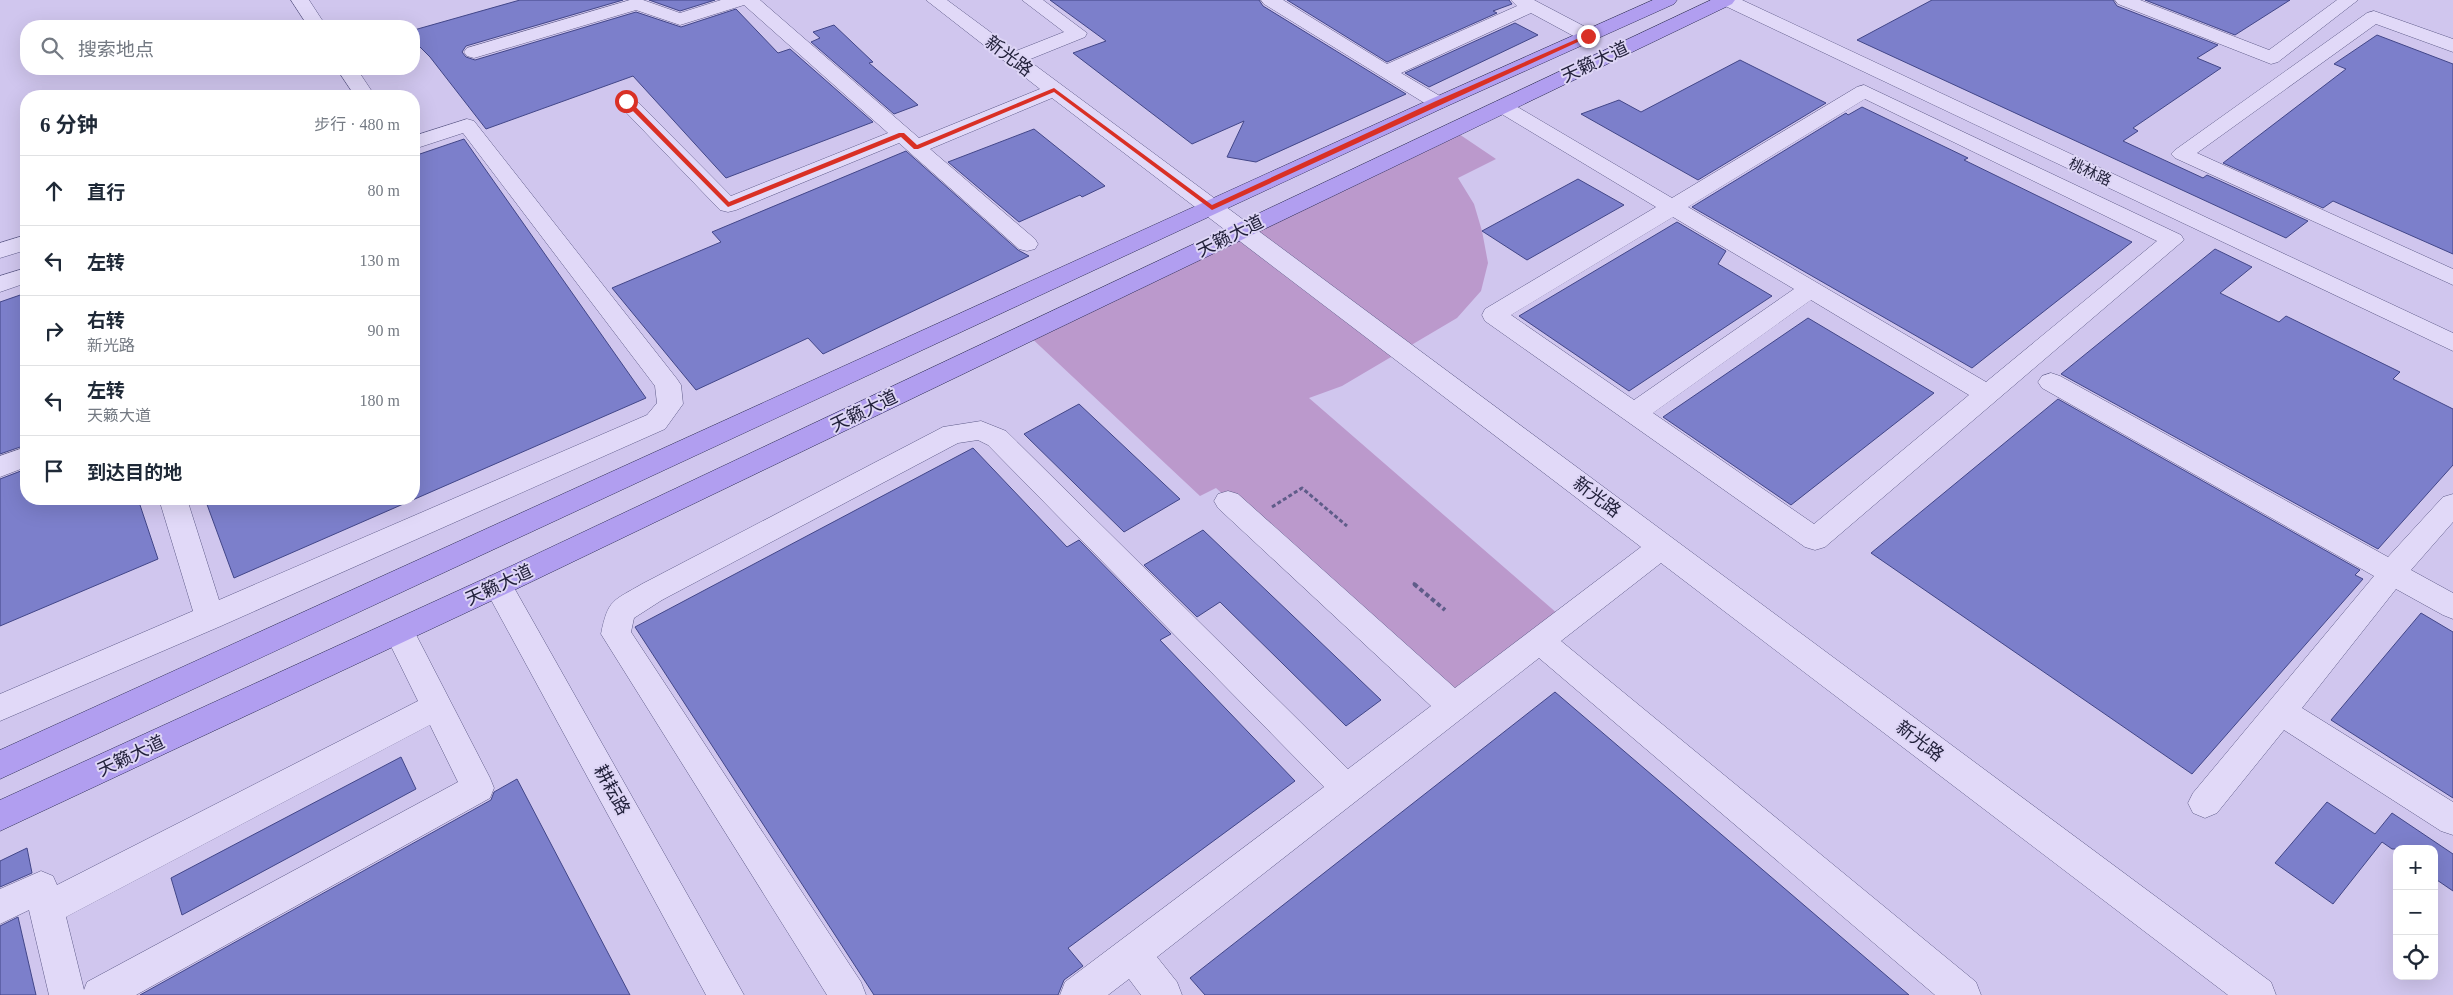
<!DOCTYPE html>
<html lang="zh">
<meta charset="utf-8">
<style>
:root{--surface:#fff;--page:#f6f6f7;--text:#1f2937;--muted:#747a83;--line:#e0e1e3}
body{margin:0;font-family:"Times New Roman","Noto Sans SC",serif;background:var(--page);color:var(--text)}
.controls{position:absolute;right:15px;bottom:15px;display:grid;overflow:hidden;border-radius:10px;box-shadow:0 5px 20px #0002}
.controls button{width:45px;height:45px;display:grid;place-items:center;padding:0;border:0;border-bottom:1px solid var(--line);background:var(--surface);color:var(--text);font:25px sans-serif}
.stop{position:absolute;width:15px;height:15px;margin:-11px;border:4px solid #d93025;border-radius:50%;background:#fff}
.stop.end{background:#d93025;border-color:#fff;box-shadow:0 1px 5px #0008}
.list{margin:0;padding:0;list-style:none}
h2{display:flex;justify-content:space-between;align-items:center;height:65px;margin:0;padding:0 20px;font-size:21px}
h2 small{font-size:16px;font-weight:400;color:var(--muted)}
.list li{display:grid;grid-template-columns:32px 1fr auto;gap:15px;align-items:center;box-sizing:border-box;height:70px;padding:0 20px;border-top:1px solid var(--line)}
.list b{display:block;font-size:19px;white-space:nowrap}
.list p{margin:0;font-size:16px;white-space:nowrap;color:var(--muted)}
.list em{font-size:16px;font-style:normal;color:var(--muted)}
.icon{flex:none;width:28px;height:28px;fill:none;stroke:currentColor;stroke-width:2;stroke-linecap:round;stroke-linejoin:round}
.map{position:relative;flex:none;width:2453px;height:995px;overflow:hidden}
.search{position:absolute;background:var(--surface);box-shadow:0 5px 20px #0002;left:20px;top:20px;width:400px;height:55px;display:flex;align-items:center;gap:12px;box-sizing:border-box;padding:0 18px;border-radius:20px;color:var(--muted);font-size:19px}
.panel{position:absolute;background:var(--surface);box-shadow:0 5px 20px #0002;left:20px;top:90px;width:400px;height:415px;border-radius:20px}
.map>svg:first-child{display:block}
.green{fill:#b9c}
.building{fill:#7c7fcb;stroke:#424688}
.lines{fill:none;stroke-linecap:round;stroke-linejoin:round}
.minor-casing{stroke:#5f5c89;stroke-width:1}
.major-casing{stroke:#303057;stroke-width:1}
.path-far1{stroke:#5f5c89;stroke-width:3;stroke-dasharray:4 2.5;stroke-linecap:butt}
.path{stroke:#5f5c89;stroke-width:4;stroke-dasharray:4.5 3;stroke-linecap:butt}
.minor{fill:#e1d9f8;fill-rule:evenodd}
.major{fill:#b19ef0;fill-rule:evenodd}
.route{fill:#d93025}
.labels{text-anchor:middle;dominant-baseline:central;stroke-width:4;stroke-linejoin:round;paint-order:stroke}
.far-street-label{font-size:15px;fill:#201f39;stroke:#ddd5f5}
.street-label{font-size:18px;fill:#201f39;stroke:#ddd5f5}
</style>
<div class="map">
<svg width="2453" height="995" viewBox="0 0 2453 995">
<rect width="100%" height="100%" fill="#d0c6ee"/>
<path class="green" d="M1453,130L1496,159L1458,178L1474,204L1482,231L1488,263L1481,291L1457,318L1342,386L1309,398L1566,621L1454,707L1216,488L1200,496L1026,333Z"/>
<path class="building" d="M520,0H623L466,46L462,52L466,57L475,60L636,12L681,27L736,9L778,53L790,49L873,122L726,178L633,76L486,129L430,57L414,41V30Z
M649,0H715L680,11Z
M1050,0H1259L1263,6L1406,94L1256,162L1227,157L1244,121L1192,144L1073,53L1106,41Z
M1287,0H1509L1512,4L1493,11L1497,13L1387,62Z
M1932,0H2113L2117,6L2218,45L2197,58L2221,68L2133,128L2138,131L2123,141L2203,178L2207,175L2308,221L2286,238L1857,40Z
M2145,0H2290L2235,35Z
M1515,23L1538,35L1429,87L1405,73Z
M834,25L873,62L869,63L918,105L894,114L811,42L820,38L813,32Z
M2377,35L2453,64V254L2333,201L2323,208L2223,163L2346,69L2334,64Z
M1740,60L1826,103L1698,180L1581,114L1619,100L1641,112Z
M1862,107L1968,158L1964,160L2132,242L1972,368L1692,207L1846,113L1848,115Z
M1034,129L1105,186L1082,197L1080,195L1019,222L948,162Z
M464,139L646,398L234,578L205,499H414V156Z
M906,151L1018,250L1029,256L823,354L808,338L696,390L612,288L721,242L712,232Z
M1578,179L1624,205L1527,260L1482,231Z
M1677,222L1726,251L1718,264L1772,296L1629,391L1519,316Z
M2215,249L2252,267L2220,293L2279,322L2286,316L2400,372L2393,379L2453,409V465L2378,549L2061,374Z
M26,293V445L0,454V302Z
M1808,318L1934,393L1791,505L1663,417Z
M2058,399L2360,570L2355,575L2363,579L2192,774L1871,553Z
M1079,404L1180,499L1124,532L1024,434Z
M973,448L1067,547L1079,540L1171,634L1160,640L1295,781L1068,948L1083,966L1064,980L1058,995H874L635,627Z
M26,469V499H138L158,559L0,626V479Z
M1203,530L1381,700L1346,726L1220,602L1197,617L1144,565Z
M2421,613L2453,632V798L2331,720Z
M1555,692L1909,995H1205L1190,978Z
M401,757L416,789L182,915L171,878Z
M517,779L630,995H140L491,800L494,792Z
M2327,802L2375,834L2392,813L2453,854V891L2434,878V849H2392L2382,842L2333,904L2275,863Z
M27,848L32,873L0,887V861Z
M18,917L36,995H0V926Z"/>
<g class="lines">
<g class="minor-casing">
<path id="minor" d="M291,0H309L326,26H308Z
M630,0H643L680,13L721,0H760L919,138L1040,89L926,0H947L1016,51L1064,32L1022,0H1043L1087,33L1085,37L1028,60L2271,982L2276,995H2228L1661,563L1561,641L1976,982L1981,995H1935L1539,658L1157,957L1177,982L1182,995H1141L1129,979L1108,995H1060L1065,982L1324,787L988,445L978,440L958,443L662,600L634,618L631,632L861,982L866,995H827L601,634C608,599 613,601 642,584L943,427L981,421L1006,431L1348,769L1431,706L1218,508L1214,501L1218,494L1228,491L1238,494L1455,688L1641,547L1052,98L930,149L1035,239L1038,244L1035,249L1027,251L1019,249L899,143L736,210L728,212L720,210L619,105L616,101L619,97L626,95L633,97L731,196L888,133L744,5L680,25L636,10L474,58L467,56L464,52L467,48Z
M1261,0H1283L1387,64L1517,6L1511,0H1534L1595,32L1598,36L1595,40H1581L1531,13L1401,73L1445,99L1448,103L1445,107L1438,109L1431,107L1264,4Z
M1718,0H1742L2453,333V351L1721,4Z
M2115,0H2140L2269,50L2337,0H2358L2278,62L2271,64L2118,4Z
M2374,11L2453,39V52L2376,24L2197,153L2453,269V285L2175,158L2171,154L2175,150L2367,13Z
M337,69H357L375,96H355Z
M1864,85L2181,235L2184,240L1825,547L1815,550L1805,547L1485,321L1482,315L1485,309L1656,207L1495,110L1492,106L1495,102L1502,100L1509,102L1672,198L1857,87ZM1865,99L2157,241L1986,382L1688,207ZM1673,217L1794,289L1634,400L1511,315ZM1811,300L1969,395L1814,524L1653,413Z
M467,119L474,121L677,379L681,385L683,404L665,429L221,626L0,721V694L193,611L159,499H187L219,600L647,415L657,403L655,386L463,133L414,149V136Z
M26,235V250L0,258V243Z
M26,268V283L0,292V276Z
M2051,373L2060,376L2388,557L2443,497L2453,494V522L2411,570L2453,593V619L2443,615L2396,589L2302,708L2453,802V835L2441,831L2284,730L2217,813L2205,818L2193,813L2188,803L2193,793L2374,576L2042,388L2038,382L2042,376Z
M26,447V467L0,477V456Z
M498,574L508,577L744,995H706L483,585L488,577Z
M399,620L410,623L490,778L494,788L490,798L136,995H49L29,910L0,924V889L41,871L53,876L57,885L418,701L384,632L388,623ZM430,725L458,782L87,982L84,990L66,917Z"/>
</g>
<g class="major-casing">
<path id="major" d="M1653,0H1677L1674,4L1445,107L0,779V750L1431,99Z
M1711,0H1735L1732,4L508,593L0,831V800L488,577Z"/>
</g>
<path class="path-far1" d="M1272,507L1302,488L1347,526
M1413,583L1416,585"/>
<path class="path" d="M1414,584L1445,610"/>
<use href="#minor" class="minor"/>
<use href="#major" class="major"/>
</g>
<path class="route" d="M1586,35L1591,36L1212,210L1054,92L918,149H914L901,137L728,207L623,101L628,99L729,202L899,133H904L917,145L1054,88L1212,205L1436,101Z"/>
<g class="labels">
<g class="far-street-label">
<text transform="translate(2090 172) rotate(25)">桃林路</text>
</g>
<g class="street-label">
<text transform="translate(1009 56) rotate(37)">新光路</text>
<text transform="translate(1595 62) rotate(-25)">天籁大道</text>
<text transform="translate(1230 236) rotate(-26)">天籁大道</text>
<text transform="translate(864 411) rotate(-26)">天籁大道</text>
<text transform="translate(1597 497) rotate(37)">新光路</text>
<text transform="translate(499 585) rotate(-25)">天籁大道</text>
<text transform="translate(1920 741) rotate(37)">新光路</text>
<text transform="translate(131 756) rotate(-25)">天籁大道</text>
<text transform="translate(612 790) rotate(61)">耕耘路</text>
</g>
</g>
</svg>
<div class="controls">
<button>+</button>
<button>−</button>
<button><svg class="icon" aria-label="locate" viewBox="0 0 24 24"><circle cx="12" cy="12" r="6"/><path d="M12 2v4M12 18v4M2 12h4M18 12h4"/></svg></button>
</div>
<div class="stop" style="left:626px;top:101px"></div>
<div class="stop end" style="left:1588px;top:36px"></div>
<div class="search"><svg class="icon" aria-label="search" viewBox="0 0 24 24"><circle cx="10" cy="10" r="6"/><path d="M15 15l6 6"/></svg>搜索地点</div>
<section class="panel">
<h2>6 分钟<small>步行 · 480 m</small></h2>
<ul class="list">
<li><svg class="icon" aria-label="ahead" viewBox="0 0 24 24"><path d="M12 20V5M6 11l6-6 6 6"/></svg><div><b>直行</b></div><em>80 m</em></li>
<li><svg class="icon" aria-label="left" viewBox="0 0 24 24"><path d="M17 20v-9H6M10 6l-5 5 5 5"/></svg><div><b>左转</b></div><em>130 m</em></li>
<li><svg class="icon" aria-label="right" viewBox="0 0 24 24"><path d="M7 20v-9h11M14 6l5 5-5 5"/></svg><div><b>右转</b><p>新光路</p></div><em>90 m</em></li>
<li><svg class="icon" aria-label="left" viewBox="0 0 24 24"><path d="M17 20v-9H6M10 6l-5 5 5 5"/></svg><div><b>左转</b><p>天籁大道</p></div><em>180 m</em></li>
<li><svg class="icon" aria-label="arrive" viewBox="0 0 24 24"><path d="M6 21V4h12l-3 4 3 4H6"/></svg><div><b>到达目的地</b></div></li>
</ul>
</section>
</div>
